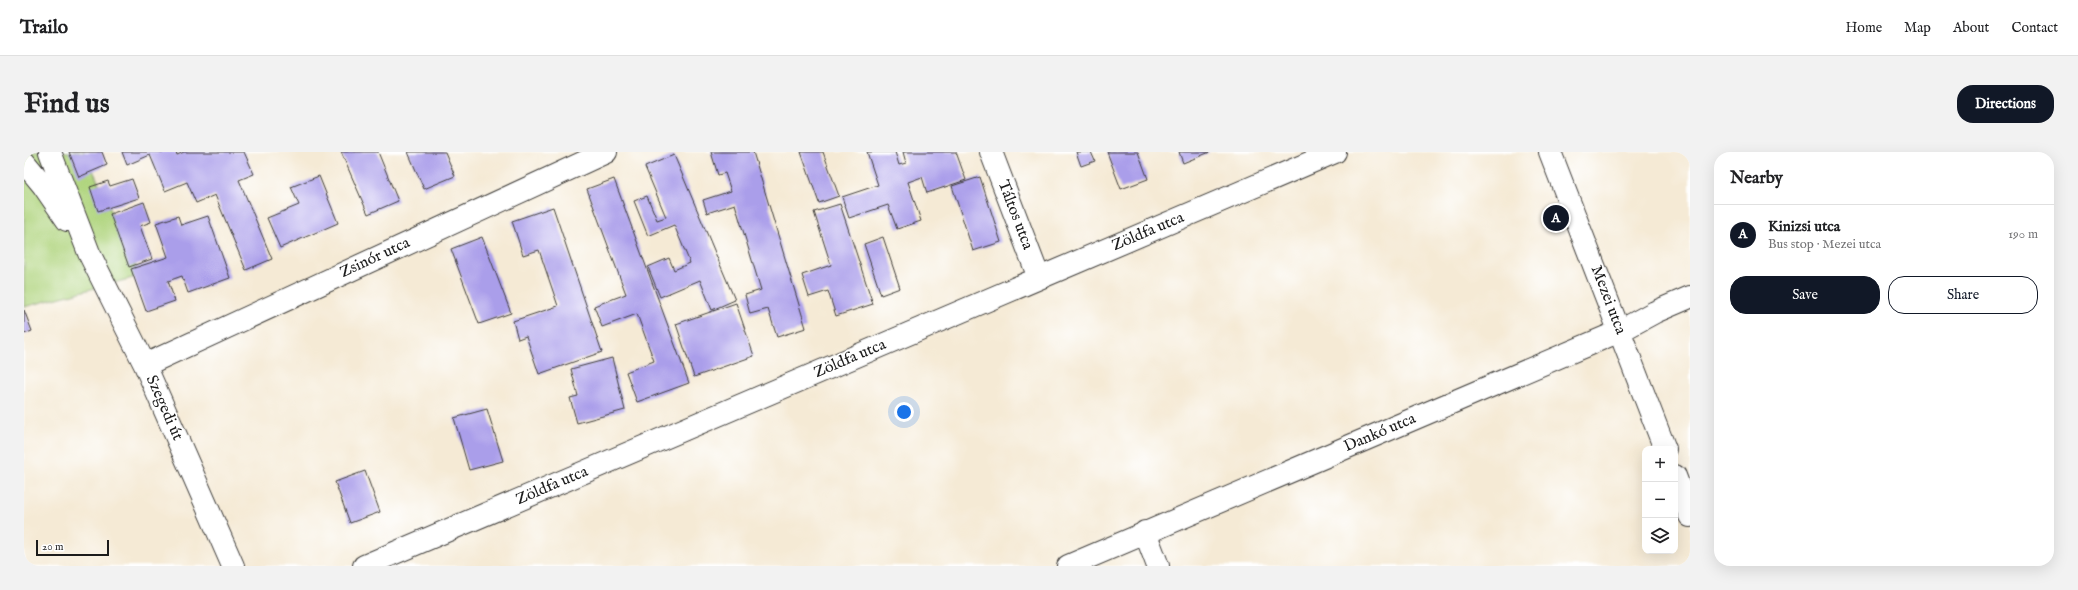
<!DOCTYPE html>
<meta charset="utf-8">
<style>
:root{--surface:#fff;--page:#f2f2f2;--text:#202124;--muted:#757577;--line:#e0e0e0;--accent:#111827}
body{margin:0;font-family:"IM FELL English",serif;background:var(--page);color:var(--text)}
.controls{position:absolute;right:12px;bottom:12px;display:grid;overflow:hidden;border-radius:8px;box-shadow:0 4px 16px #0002}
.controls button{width:36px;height:36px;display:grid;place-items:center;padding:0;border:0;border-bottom:1px solid var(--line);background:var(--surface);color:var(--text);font:20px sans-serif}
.scale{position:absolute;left:12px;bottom:10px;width:73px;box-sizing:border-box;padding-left:4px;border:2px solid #1c1c1c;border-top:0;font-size:11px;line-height:14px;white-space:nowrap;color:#1c1c1c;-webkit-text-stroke:3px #fff;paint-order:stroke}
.you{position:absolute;left:880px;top:260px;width:14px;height:14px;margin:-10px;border:3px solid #fff;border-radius:50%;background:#1a73e8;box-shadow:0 0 0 6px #1a73e833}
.badge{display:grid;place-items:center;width:26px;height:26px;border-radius:50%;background:var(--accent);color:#fff;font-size:13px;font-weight:700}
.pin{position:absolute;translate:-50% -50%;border:2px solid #fff;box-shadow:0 1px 4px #0006}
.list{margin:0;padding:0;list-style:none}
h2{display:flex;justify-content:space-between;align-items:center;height:52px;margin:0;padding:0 16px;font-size:17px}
h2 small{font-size:13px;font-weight:400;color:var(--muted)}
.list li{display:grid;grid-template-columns:26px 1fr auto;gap:12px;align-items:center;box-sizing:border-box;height:60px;padding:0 16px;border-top:1px solid var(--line)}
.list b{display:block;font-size:15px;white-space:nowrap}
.list p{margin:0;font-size:13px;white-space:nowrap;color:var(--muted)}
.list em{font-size:13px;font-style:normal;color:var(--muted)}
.actions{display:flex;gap:8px;padding:12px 16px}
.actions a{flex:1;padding:9px 0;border:1px solid var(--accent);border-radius:16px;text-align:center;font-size:14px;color:var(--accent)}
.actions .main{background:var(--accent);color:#fff}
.icon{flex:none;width:22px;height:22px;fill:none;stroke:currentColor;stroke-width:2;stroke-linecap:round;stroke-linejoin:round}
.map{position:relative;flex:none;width:1666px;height:414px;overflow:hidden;border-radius:16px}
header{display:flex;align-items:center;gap:24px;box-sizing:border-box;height:56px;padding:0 20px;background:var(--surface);border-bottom:1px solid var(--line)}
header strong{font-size:19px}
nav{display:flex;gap:22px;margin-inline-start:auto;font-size:14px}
.intro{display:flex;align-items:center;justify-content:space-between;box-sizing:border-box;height:96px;padding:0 24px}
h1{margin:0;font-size:28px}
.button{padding:10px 18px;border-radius:16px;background:var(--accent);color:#fff;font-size:14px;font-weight:700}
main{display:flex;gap:24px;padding:0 24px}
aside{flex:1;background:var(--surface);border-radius:16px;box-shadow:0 4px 16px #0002}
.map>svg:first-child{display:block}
.green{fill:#afd47d;stroke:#66784c}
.building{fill:#aa9eea}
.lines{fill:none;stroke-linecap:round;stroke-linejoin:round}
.minor-casing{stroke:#3d3b38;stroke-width:24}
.minor{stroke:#fff;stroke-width:22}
.labels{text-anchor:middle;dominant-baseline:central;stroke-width:3;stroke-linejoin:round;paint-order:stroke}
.street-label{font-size:16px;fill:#1c1c1c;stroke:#fff}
</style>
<header>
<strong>Trailo</strong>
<nav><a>Home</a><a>Map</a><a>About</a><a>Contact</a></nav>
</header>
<div class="intro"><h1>Find us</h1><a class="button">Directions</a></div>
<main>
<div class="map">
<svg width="1666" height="414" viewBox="0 0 1666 414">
<rect width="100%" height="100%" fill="#fff"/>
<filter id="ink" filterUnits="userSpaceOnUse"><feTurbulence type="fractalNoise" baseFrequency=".025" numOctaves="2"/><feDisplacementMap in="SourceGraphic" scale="8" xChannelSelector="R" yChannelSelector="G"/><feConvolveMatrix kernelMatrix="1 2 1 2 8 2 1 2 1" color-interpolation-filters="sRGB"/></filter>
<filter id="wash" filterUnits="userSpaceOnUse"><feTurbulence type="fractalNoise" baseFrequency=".012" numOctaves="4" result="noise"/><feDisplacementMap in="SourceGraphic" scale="16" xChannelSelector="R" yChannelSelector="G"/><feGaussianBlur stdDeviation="0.9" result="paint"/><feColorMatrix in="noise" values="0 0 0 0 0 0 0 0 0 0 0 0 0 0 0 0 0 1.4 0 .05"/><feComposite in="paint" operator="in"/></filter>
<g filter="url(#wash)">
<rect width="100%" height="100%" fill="#f5ead5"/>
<path class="green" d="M0,0H61L116,124L0,155Z"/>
<g id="blocks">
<path class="building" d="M45,0H78L83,13L55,25Z
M98,0H152L153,3L160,0H220L230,22L215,28L248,107L222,118L191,43L172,51L163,30L141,39L126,3L103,13Z
M317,0H354L374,49L344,62Z
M384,0H421L431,24L400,37Z
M687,0H729L782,176L753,185L744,157L726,162L721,143L737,138L711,52L683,61L679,48L707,39L701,21L694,23Z
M777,0H799L815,44L795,51Z
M843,0H871L875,13L882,11L879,0H932L942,28L903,41L898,25L884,30L897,69L873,77L864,53L825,66L818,45L854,33Z
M1052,0H1067L1071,9L1057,14Z
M1083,0H1114L1124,27L1097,37Z
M1155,0H1186L1159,11Z
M650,3L711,148L688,158L676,128L636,145L624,115L645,106L650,118L666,111L650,73L624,84L610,49L623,44L633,68L642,65L621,15Z
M295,24L314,71L256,96L243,66L275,53L267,35Z
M956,25L977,90L949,99L928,34Z
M108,27L115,46L74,59L66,35L84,29L86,34Z
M590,27L665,231L613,250L602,220L630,209L613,162L578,175L570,154L602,142L563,37Z
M120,50L127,70L116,74L128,107L105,115L86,62Z
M816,52L849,152L812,164L804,139L785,145L778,123L807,113L790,60Z
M529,55L578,200L515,222L502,184L494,187L489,169L534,154L515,98L499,103L488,69Z
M154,64L157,73L184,64L206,126L164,141L158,124L144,129L151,149L122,159L107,117L144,105L132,71Z
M458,85L487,161L455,172L427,97Z
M859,85L876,136L857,143L840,92Z
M712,151L730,204L670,225L652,172Z
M0,158L8,179L0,182Z
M588,206L601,258L553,271L546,246L554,244L547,217Z
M463,257L479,309L445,318L430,266Z
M341,319L356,360L326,371L311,330Z"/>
</g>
</g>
<g filter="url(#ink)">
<use href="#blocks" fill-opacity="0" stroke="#3d3b38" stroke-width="1"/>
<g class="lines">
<g class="minor-casing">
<path id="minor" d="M26,0L65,101L121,213L209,414
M967,0L1015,126
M1526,0L1641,297
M0,10L19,33L43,68
M121,213L582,0
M1651,324L1666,364
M1121,380L1134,414
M340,414L1311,0
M1044,414L1596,179L1631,160L1666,145"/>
</g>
<use href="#minor" class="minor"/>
</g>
</g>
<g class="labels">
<g class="street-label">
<text transform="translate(991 63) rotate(69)">Táltos utca</text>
<text transform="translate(1124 80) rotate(-23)">Zöldfa utca</text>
<text transform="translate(351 106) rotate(-25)">Zsinór utca</text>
<text transform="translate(1584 148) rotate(69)">Mezei utca</text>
<text transform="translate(826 207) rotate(-23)">Zöldfa utca</text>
<text transform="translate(140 256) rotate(66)">Szegedi út</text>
<text transform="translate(1356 281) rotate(-23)">Dankó utca</text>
<text transform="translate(528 334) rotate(-23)">Zöldfa utca</text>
</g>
</g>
</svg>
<div class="controls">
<button>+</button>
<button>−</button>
<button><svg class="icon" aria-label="layers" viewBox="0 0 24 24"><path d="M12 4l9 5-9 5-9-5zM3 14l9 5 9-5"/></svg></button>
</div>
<div class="scale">20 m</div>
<div class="you"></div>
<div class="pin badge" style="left:1532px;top:66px">A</div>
</div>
<aside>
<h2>Nearby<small></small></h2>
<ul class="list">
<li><span class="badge">A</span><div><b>Kinizsi utca</b><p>Bus stop · Mezei utca</p></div><em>190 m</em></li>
</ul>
<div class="actions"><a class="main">Save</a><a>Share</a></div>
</aside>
</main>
